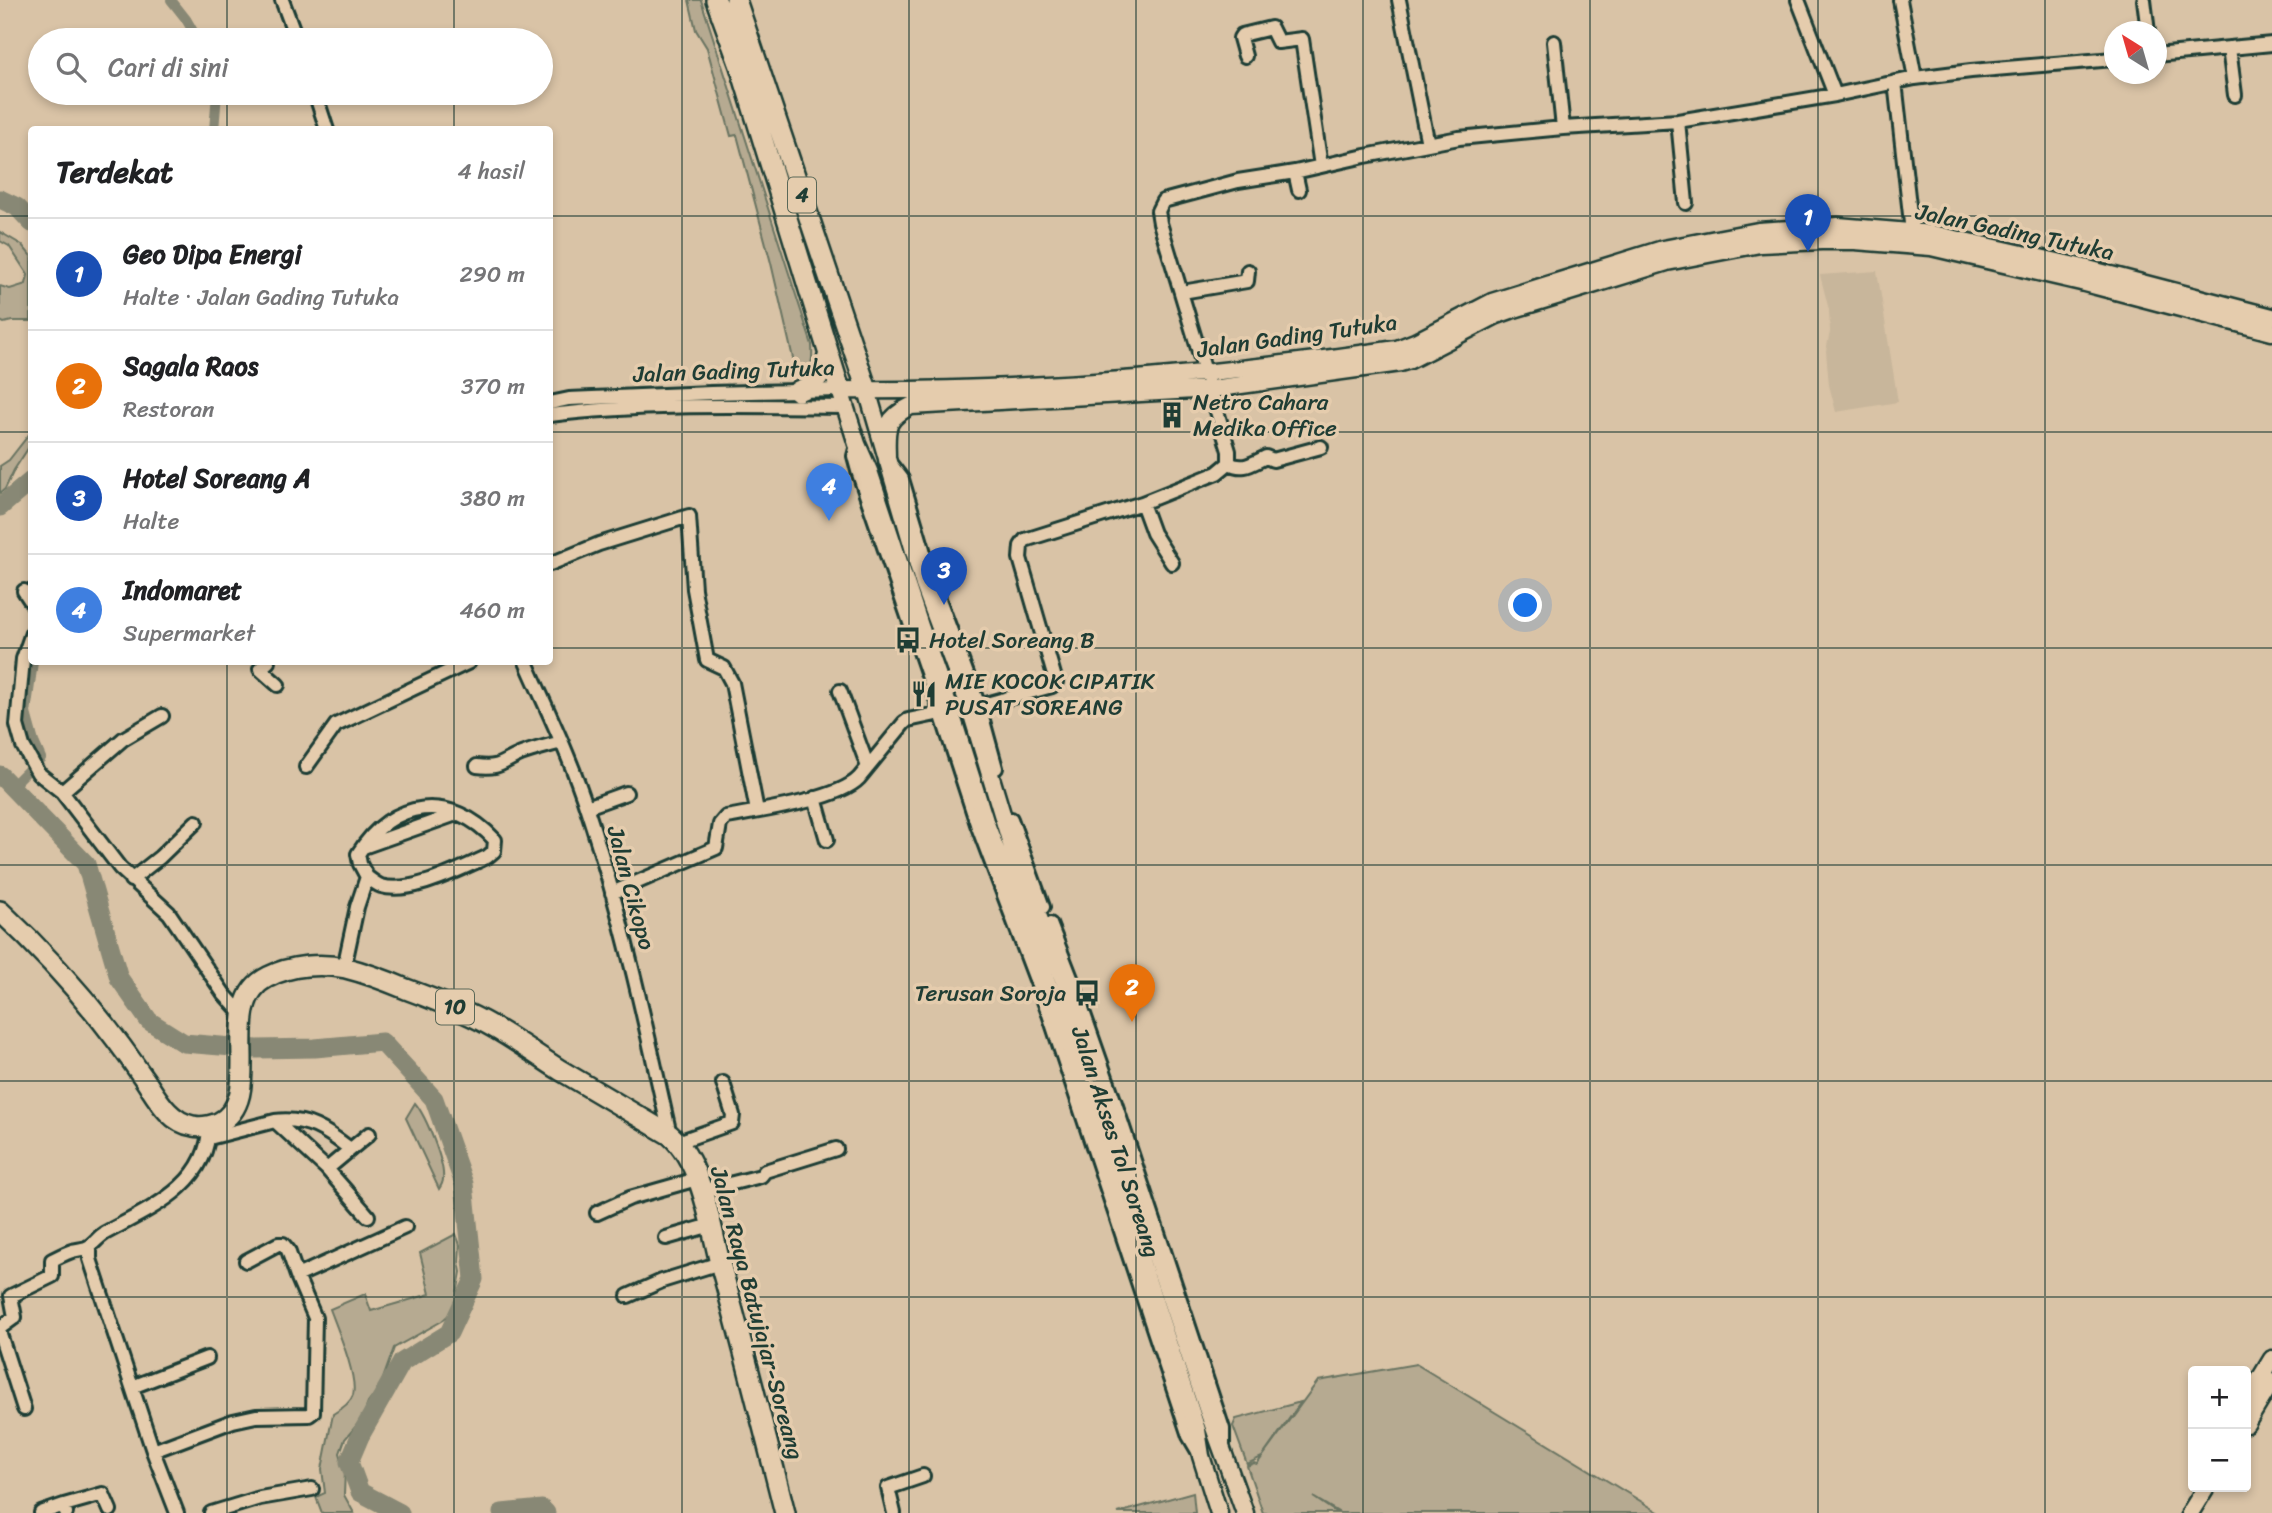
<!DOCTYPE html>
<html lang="id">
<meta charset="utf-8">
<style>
:root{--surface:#fff;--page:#f2f2f2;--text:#202124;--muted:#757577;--line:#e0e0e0;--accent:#1f3d34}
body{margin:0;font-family:Sriracha,sans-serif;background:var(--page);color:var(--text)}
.controls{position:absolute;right:21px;bottom:21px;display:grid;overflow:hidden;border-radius:7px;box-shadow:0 4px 10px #0003}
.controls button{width:63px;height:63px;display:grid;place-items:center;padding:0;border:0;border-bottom:2px solid var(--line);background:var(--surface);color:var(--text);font:35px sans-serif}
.compass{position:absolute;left:2104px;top:21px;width:63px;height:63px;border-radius:50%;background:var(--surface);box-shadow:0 4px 10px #0003;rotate:323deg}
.you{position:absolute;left:1526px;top:606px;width:24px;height:24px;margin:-18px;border:5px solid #fff;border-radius:50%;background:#1a73e8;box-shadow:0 0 0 10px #1a73e833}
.badge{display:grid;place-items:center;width:46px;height:46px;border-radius:50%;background:var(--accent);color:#fff;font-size:23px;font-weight:700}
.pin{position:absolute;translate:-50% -58px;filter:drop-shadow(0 2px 4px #0008)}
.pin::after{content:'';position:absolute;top:37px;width:24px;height:21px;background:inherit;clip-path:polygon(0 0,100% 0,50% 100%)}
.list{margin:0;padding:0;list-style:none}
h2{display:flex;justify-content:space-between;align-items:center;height:91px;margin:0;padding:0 28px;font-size:30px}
h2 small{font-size:23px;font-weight:400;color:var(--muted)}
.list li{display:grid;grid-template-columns:46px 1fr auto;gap:21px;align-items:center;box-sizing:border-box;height:112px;padding:0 28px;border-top:2px solid var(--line)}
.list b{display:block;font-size:26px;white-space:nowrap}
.list p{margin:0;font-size:23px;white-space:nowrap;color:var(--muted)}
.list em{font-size:23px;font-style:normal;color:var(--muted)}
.icon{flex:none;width:38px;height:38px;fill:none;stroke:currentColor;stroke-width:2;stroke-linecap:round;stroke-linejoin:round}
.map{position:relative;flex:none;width:2272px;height:1513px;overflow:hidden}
.search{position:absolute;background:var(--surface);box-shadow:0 4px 10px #0003;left:28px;top:28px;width:525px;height:77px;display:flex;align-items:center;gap:18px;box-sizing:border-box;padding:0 24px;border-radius:38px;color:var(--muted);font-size:26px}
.panel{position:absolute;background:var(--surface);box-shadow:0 4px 10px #0003;left:28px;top:126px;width:525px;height:539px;border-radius:7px}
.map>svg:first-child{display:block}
.built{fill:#c8b69b}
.green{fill:#b6aa91;stroke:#6a7462;stroke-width:2}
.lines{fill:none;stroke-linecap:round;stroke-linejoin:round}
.canal{stroke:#888874;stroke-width:10}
.river{stroke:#888874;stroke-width:19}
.minor-casing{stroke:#1f3d34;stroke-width:18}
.major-casing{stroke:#1f3d34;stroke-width:21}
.highway-casing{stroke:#1f3d34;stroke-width:24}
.minor{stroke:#e5ccad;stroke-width:12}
.major{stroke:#e5ccad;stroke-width:16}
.highway{stroke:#e5ccad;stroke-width:19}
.grid{fill:none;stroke:#1f3d34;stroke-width:2;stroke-opacity:0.55}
.labels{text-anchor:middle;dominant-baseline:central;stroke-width:7;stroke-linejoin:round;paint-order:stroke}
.shield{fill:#e5ccad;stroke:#5a6858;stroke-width:2}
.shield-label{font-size:21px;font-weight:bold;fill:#1f3d34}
.street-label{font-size:23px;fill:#1f3d34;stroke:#e5ccad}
.poi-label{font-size:23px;fill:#1f3d34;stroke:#e5ccad;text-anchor:start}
</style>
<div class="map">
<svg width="2272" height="1513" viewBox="0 0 2272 1513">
<rect width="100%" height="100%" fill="#d9c3a6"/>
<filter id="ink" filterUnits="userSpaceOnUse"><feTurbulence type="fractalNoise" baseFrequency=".0143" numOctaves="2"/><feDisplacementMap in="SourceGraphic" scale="14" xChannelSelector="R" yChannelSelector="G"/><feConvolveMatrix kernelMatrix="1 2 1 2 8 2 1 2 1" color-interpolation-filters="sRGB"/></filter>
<g filter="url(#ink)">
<path class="built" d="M1877,271L1898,402L1836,412L1829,385L1826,351L1830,332L1829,310L1820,275Z"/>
<path class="green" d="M689,0H701L812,345C813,362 812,369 798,380L771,263L737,135L731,136L707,48L696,30Z
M0,232L22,245L31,256V321H12L4,323L0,321V286L10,289L26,284L28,275L9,246L0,241Z
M31,432V444L14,470L5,489L0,493V466L9,460Z
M415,1103C426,1116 445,1163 443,1179C443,1182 441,1186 439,1189L406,1118Z
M456,1234L460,1245L459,1262L461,1272L454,1310L442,1321L394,1348L380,1387L368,1403L362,1419L345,1439L340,1453L345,1470L344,1495L354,1513H322L316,1497L325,1493L322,1469L333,1414C340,1410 350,1404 353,1395C358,1377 337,1328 330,1309L365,1294L371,1311L430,1294L420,1253Z
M1416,1364L1660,1513H1340L1313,1497L1337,1513H1263L1247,1466L1254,1463L1257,1464L1318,1381Z
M1301,1402L1262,1457L1247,1464L1233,1426L1236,1419Z
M1193,1492L1195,1513H1118Z"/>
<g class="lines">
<path class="canal" d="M171,0L186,19L198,40
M214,130L217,93
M33,662L26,713L34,742L41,758L40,759
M11,787L27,771"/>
<path class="river" d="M0,199L17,207L32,223
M0,507L32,480
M0,775L86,864L119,978L149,1021L184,1043L257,1049L315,1048L382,1042L434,1099L464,1184L474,1279L449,1333L402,1362L360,1436L349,1462L360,1492L400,1513
M502,1513L542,1509L546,1513"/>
<g class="minor-casing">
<path id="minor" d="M282,0L297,40
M1399,0L1428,144
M1798,0L1835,95
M1900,0L1915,78
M2144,0L2148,32
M1554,42L1563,128
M2229,48L2235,95
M2156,55L2272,44
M1245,56L1240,38L1242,35L1271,28L1278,42L1302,39L1321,166
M1895,82L1912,232
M315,93L327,130
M1678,121L1686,203
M1295,172L1299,190
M1182,292L1247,281L1248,271
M550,403L569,399L711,393L840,390
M550,415C647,403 747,406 845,407
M857,445L854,456L858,471L941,713L977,824L1049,1014L1189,1436L1199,1453
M1229,463C1244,471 1252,463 1266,457L1273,460L1321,447
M892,466L902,479L934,586L979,706L996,768
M1142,503L1153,533L1172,563
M550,564L599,544L689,516L694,589L707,660L724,668L732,683L757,811
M24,591L32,603
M32,633L23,659L17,725L23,746L38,773L62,792
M268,662L260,669L278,685
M526,662C547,710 571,758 587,809C622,915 646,1026 670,1135
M840,691L868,767
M979,706L1052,686L1056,682L1020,558L1021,546L1025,540L1142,503L1217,473L1229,463V451L1160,223L1158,211L1163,201L1238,181L1295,172L1365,156L1459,138L1563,128L1678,121L1835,95L1915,78L1971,71L2114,59
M162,716L123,739L62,792L120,868L169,913L224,994L243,1015
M477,766C501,769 501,762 521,754C534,749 548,746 561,742
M306,767L336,725L469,662
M815,798L827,840
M587,807L626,793
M1011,819L1043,907
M363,847L456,814
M131,880L160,857L196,822
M612,893L716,848L720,824L726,817C758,811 838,800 859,778L904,723L908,720L941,713
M1050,924L1073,983L1114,1100L1223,1429V1444
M344,968L357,907L367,877L360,864L358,854C392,799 451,792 495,840L494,851L487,857C459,869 411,895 381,886C376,884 371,880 367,877
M275,1121C307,1117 326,1130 350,1149
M209,1138L275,1121L327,1169L368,1216
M678,1142L732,1123L733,1115L723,1083
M327,1169L369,1134
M701,1191L761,1176L765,1171L836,1149
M597,1213L630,1198L697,1179
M666,1238L711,1225
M90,1247V1259L153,1451L177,1513
M246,1261L278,1244H283L288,1250L297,1276L405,1227
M628,1296L662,1281L720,1263
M0,1328L15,1317L11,1296L52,1276V1260C59,1257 65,1253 72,1251C77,1250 84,1249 88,1247C94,1244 98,1237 105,1233C149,1209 209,1185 209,1126
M0,1334L24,1409
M132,1387L207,1358
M153,1451L233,1421L256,1416L309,1415L313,1412L315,1318L297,1276
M64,1505L103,1494L110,1510
M41,1513L64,1505L66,1513
M211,1513L260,1498L312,1489
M894,1513L888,1488L923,1476"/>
</g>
<g class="major-casing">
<path id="major" d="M867,390L924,585L970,708L1015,857L1067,989L1207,1408L1245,1513
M887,460C887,431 882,420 911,406L1212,389L1400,363L1410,360L1497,315L1511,310L1667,262L1760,244L1821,241H1855L1931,247L2081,282L2272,332
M2246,1402L2272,1359
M2246,1424L2272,1381
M1219,1513L1201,1456L1197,1430L1057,1008L985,821L950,710L921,629L869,471L857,444L840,390C1026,392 1213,376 1397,349L1415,342L1492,302L1663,249L1758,231L1838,226L1933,234L2084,268L2272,317
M2190,1513L2206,1487"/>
</g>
<g class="highway-casing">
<path id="highway" d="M716,0L740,66L840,390
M736,0L867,390
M798,391C817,384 823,372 829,354
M0,911C55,962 103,1018 145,1080C157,1098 169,1122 193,1126C201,1128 210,1126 218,1123C269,1099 214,1003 268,977C291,965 321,963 346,968C366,973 387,981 406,989C436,1000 465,1011 493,1027C516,1040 538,1056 560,1070C597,1092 633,1113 670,1135C702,1163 710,1223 720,1263C743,1346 764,1430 785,1513"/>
</g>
<use href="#minor" class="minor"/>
<use href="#major" class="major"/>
<use href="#highway" class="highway"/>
</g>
</g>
<path class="grid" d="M227,0V40M454,0V40M682,0V1513M909,0V1513M1136,0V1513M1363,0V1513M1590,0V1513M1818,0V1513M2045,0V1513M227,93V130M454,93V130M0,216H32M550,216H2272M0,432H32M550,432H2272M0,648H32M550,648H2272M227,662V1513M454,662V1513M0,865H2272M0,1081H2272M0,1297H2272"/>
<defs>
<g id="building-bare" transform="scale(2.1)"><path d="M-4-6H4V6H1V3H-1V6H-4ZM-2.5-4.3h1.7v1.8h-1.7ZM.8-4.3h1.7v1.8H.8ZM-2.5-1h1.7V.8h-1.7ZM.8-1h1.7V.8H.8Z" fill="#1f3d34" stroke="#e5ccad" stroke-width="2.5" paint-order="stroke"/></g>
<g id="bus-bare" transform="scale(2.1)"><path d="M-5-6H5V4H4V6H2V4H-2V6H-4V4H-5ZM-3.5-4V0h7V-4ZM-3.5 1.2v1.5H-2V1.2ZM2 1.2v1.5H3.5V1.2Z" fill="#1f3d34" stroke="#e5ccad" stroke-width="2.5" paint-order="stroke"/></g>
<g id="restaurant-bare" transform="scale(2.1)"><path d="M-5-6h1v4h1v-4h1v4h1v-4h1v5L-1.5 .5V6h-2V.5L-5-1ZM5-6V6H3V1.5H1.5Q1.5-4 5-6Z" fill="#1f3d34" stroke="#e5ccad" stroke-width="2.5" paint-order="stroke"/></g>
</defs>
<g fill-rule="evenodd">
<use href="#building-bare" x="1172" y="415"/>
<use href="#bus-bare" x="908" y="640"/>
<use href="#restaurant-bare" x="924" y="694"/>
<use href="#bus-bare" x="1087" y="993"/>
</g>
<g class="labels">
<g class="shield">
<rect x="788" y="177.5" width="28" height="35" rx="5"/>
<rect x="436" y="989.5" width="38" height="35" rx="5"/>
</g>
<g class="shield-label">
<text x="802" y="195">4</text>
<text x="455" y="1007">10</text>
</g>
<g class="street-label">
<text transform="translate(2015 232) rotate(12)">Jalan Gading Tutuka</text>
<text transform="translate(1297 336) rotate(-8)">Jalan Gading Tutuka</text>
<text transform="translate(734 371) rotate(-2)">Jalan Gading Tutuka</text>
<text transform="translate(631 888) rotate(75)">Jalan Cikopo</text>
<text transform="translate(1116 1142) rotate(72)">Jalan Akses Tol Soreang</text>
<text transform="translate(757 1313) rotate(75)">Jalan Raya Batujajar-Soreang</text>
</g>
<g class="poi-label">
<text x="1193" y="402">Netro Cahara<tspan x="1193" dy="26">Medika Office</tspan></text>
<text x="929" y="640">Hotel Soreang B</text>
<text x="945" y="681">MIE KOCOK CIPATIK<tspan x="945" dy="26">PUSAT SOREANG</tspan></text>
<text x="1066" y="993" text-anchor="end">Terusan Soroja</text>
</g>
</g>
</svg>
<div class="controls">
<button>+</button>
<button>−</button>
</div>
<svg class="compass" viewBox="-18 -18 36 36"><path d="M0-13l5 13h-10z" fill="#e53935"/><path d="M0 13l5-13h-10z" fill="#757577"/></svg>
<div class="you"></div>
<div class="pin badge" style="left:1808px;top:252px;background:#1a4fb4">1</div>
<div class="pin badge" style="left:1132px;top:1022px;background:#e8710a">2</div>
<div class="pin badge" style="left:944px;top:605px;background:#1a4fb4">3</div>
<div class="pin badge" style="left:829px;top:521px;background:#3f7fe0">4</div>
<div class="search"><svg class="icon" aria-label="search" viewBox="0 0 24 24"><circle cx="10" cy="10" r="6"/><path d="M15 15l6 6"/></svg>Cari di sini</div>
<section class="panel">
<h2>Terdekat<small>4 hasil</small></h2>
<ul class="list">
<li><span class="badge" style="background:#1a4fb4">1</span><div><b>Geo Dipa Energi</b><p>Halte · Jalan Gading Tutuka</p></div><em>290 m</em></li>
<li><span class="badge" style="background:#e8710a">2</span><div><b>Sagala Raos</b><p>Restoran</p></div><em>370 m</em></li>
<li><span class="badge" style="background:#1a4fb4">3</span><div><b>Hotel Soreang A</b><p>Halte</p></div><em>380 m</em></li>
<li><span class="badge" style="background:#3f7fe0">4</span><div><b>Indomaret</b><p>Supermarket</p></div><em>460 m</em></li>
</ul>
</section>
</div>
